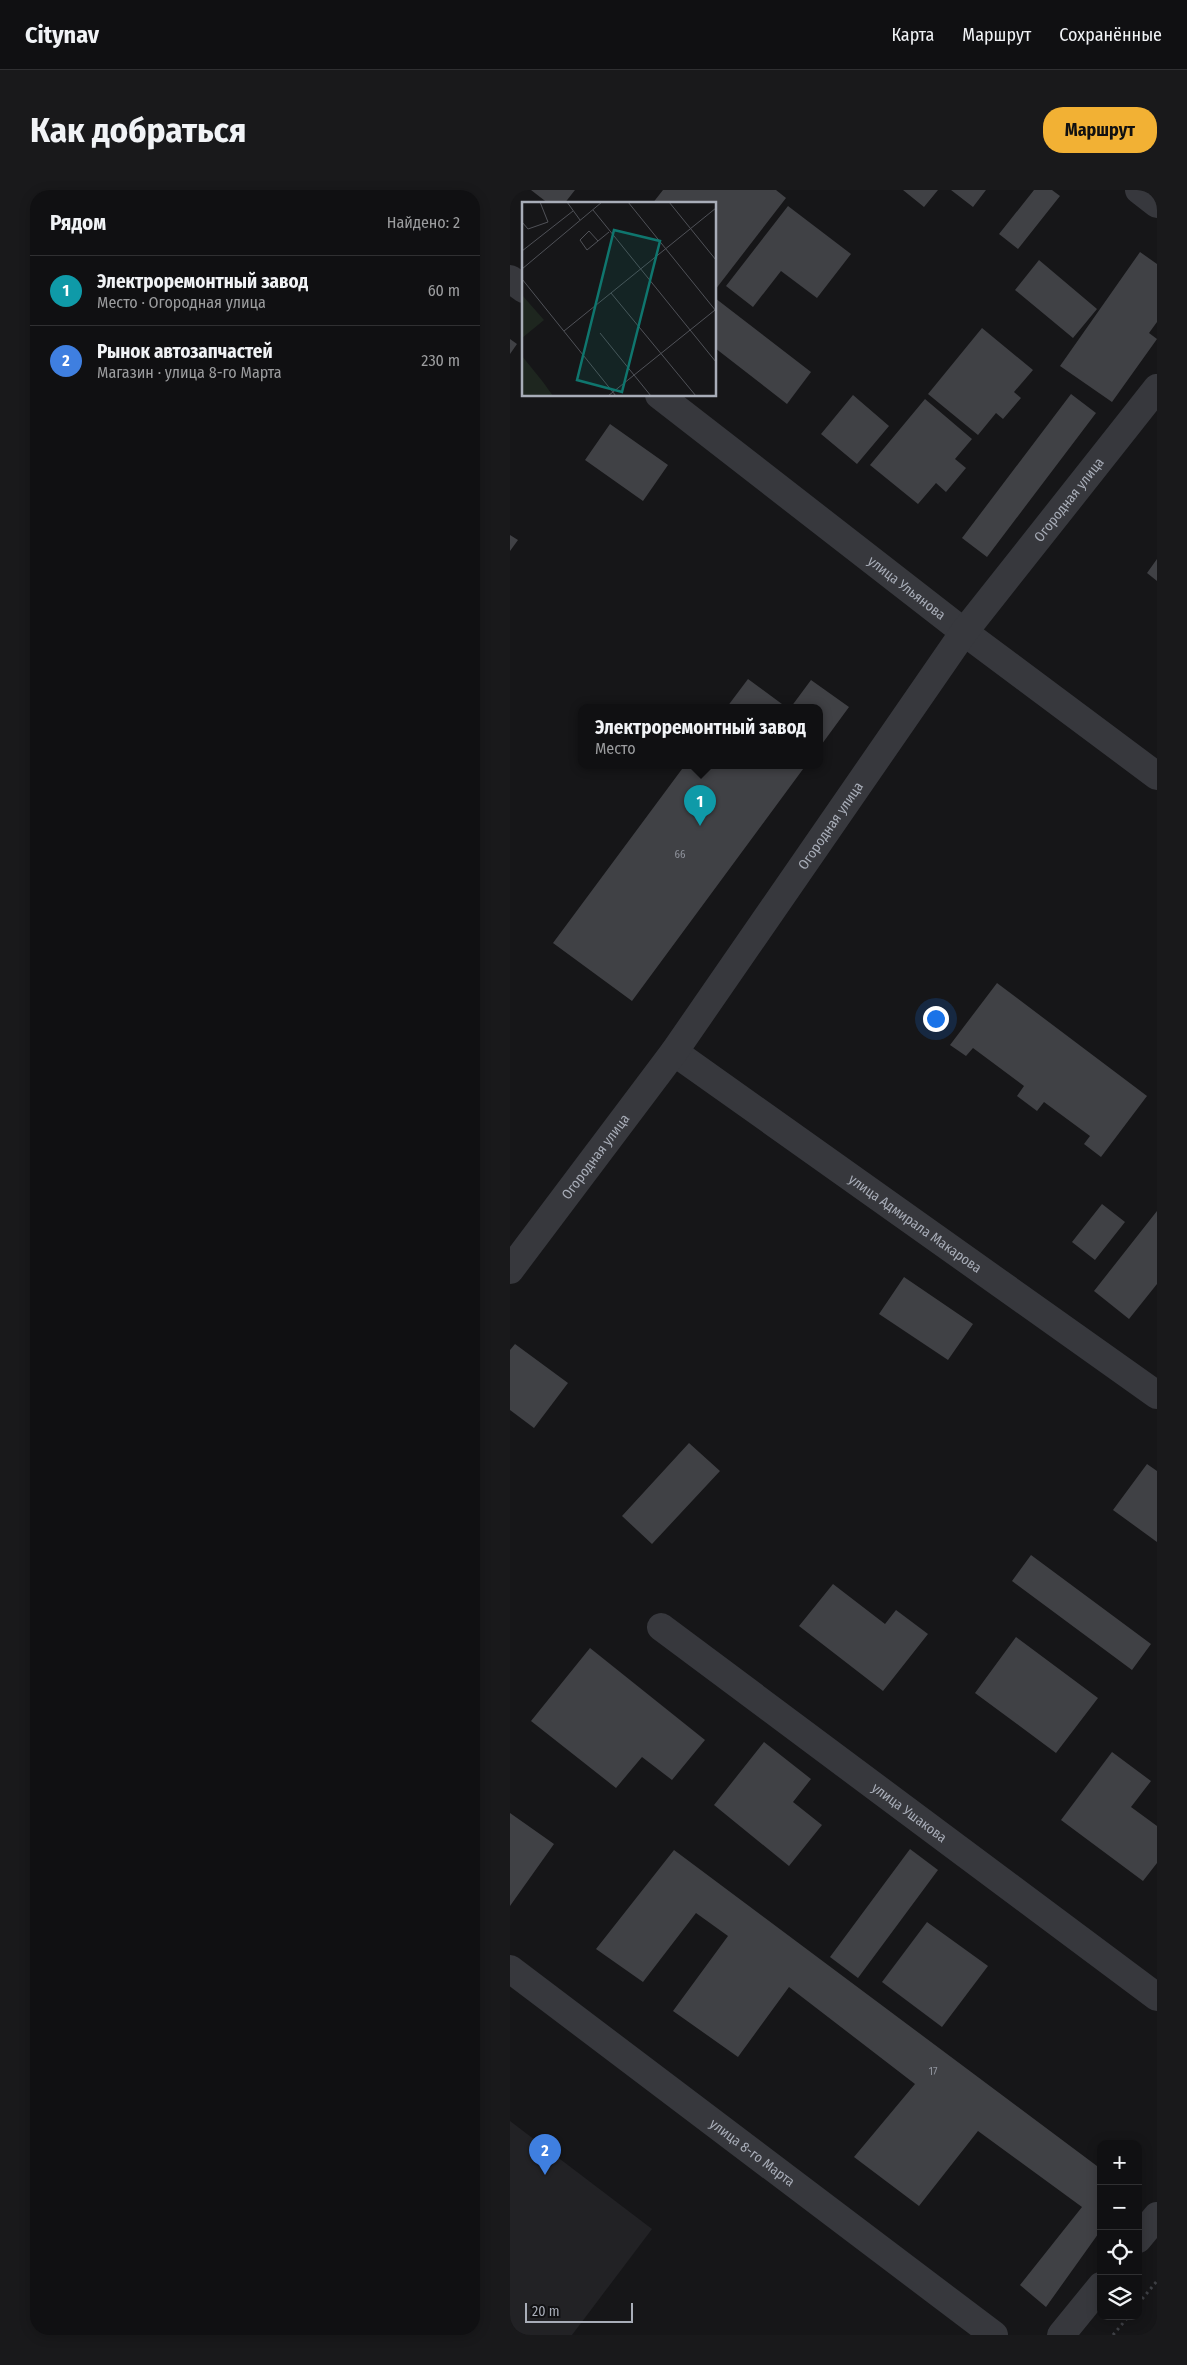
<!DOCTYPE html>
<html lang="ru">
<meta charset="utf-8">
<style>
:root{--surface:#101012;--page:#19191b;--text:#f1f3f6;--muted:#9c9d9f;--line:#303032;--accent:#f2b134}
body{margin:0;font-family:"Fira Sans Condensed",sans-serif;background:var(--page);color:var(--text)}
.controls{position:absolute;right:15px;bottom:15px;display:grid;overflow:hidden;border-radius:10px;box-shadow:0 2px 12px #0003}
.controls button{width:45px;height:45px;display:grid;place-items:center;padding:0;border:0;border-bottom:1px solid var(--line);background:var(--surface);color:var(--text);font:25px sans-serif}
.scale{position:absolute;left:15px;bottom:12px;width:108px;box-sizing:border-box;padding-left:5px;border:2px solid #a8adb8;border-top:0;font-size:14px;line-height:18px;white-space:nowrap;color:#a8adb8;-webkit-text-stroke:4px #111113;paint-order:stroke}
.you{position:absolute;left:425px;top:828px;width:18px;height:18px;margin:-12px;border:4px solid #fff;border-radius:50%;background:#1a73e8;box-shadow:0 0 0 8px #1a73e833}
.badge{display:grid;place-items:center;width:32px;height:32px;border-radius:50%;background:var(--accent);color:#fff;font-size:16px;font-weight:700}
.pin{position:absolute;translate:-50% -41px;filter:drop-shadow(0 1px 2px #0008)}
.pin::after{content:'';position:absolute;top:26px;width:18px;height:15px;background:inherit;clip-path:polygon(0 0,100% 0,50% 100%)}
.popup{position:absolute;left:68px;top:514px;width:245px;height:65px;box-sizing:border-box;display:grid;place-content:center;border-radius:10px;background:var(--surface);filter:drop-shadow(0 1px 4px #0005);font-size:16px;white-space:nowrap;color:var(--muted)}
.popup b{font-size:19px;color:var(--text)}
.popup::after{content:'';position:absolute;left:50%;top:100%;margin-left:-10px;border:10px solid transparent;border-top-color:var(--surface)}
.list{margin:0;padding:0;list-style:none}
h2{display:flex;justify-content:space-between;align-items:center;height:65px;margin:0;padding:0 20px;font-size:21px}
h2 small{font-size:16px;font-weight:400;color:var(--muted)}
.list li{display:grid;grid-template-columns:32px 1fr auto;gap:15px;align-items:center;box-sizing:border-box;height:70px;padding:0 20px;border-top:1px solid var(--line)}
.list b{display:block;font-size:19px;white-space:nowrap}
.list p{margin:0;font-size:16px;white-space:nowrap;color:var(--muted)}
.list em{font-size:16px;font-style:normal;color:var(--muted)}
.icon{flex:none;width:28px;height:28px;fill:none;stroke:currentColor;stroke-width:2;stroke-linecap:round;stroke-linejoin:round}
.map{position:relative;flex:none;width:647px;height:2145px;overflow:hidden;border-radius:20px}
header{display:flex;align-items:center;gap:30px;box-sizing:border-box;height:70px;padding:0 25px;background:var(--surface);border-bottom:1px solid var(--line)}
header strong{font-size:24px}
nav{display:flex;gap:28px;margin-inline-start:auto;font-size:18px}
.intro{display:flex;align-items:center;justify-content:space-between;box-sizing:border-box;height:120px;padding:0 30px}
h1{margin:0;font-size:35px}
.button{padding:12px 22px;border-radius:20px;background:var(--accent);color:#111;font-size:18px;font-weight:700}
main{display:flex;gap:30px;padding:0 30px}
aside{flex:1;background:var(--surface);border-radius:20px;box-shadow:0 2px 12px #0003}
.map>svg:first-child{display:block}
.built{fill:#222225}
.building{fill:#404145}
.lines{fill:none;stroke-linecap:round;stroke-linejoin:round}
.path{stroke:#3d3f44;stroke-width:3;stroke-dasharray:2.5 4;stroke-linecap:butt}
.minor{stroke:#37383d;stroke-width:28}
.labels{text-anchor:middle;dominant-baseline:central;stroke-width:4;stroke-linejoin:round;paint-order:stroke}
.number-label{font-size:11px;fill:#8e929b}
.street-label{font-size:14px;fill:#a8adb8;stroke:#111113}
.inset-road{fill:none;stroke:#505258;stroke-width:1}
.view{fill:#0f766e;fill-opacity:0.15;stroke:#0f766e;stroke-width:2.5}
.inset-edge{fill:none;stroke:#a8adb8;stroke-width:2.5}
</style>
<header>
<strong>Citynav</strong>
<nav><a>Карта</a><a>Маршрут</a><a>Сохранённые</a></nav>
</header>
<div class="intro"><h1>Как добраться</h1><a class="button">Маршрут</a></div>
<main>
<aside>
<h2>Рядом<small>Найдено: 2</small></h2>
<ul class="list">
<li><span class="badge" style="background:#0f9aa8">1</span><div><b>Электроремонтный завод</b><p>Место · Огородная улица</p></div><em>60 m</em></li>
<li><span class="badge" style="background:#3f7fe0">2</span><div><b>Рынок автозапчастей</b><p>Магазин · улица 8-го Марта</p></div><em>230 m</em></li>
</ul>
</aside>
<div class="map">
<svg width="647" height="2145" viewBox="0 0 647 2145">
<rect width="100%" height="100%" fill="#161618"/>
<path class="built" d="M0,1931L142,2039L62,2145H0Z"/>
<path class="building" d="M21,0H65L54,14H39Z
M153,0H266L276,8L205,100V55L207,52L205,51V14H142Z
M393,0H428L414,17Z
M441,0H476L463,17Z
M524,0H542L550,6L508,59L489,44Z
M278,16L341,64L307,108L271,81L243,117L216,96Z
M630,62L647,74V132L639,143L647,149L602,212L550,176Z
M529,70L587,119L563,148L505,100Z
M205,108L301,182L277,214L205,158Z
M472,138L523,180L504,202L511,208L493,229L486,223L468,245L418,204Z
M0,149L7,154L0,164Z
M561,204L586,223L477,367L452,348Z
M343,205L379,236L347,274L311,244Z
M415,209L462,249L445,269L456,278L436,302L426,293L408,314L360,275Z
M100,234L158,275L133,311L75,270Z
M0,345L8,350L0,361Z
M647,369V391L637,383Z
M238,489L276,517H217Z
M301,490L339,517L309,558V517H281Z
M175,575H296L122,811L43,753Z
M487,793L637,906L591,967L574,954L580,946L534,912L527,921L507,906L514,896L463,858L456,866L440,855Z
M592,1014L615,1032L585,1070L562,1052Z
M647,1021V1094L619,1129L584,1101Z
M394,1087L463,1134L438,1170L369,1124Z
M5,1154L58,1193L24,1238L0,1220V1160Z
M179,1253L210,1281L142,1354L112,1326Z
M637,1274L647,1281V1352L603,1320Z
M521,1365L641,1454L622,1480L502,1391Z
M323,1394L375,1434L386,1420L418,1444L373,1501L289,1436Z
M506,1447L588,1508L546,1563L465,1503Z
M80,1458L195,1550L162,1590L132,1567L106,1598L21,1531Z
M254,1552L301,1589L283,1612L312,1635L279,1676L204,1615Z
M602,1562L641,1591L621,1617L647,1636V1673L633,1691L551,1630Z
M0,1623L44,1654L0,1716Z
M400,1659L428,1680L348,1788L320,1767Z
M164,1660L591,1979V2040L536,2117L510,2095L572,2017L468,1941L409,2016L344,1967L405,1894L279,1797L228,1867L163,1821L218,1746L186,1723L133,1792L86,1759Z
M417,1732L478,1776L432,1837L372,1792Z"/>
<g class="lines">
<path class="path" d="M628,2114L647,2091
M603,2145L619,2126"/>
<g class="minor">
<path d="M629,0L647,14"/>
<path d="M0,89L14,99"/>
<path id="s1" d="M149,205L454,442L647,586"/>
<path id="s2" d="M164,862L647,1205"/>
<path id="s3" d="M0,1080L164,862L454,442L647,198"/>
<path id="s4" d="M151,1437L647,1807"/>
<path id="s5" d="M0,1779L484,2145"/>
<path d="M628,2049L647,2026"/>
<path d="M551,2145L591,2096"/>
</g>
</g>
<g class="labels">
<g class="number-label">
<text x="170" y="664">66</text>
<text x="423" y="1881">17</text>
</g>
<g class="street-label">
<text stroke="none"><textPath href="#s3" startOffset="952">Огородная улица</textPath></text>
<text stroke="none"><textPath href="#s1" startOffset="314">улица Ульянова</textPath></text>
<text stroke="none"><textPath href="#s3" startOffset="548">Огородная улица</textPath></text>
<text stroke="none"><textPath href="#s3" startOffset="142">Огородная улица</textPath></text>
<text stroke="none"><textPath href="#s2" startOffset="296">улица Адмирала Макарова</textPath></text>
<text stroke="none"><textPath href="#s4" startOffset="310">улица Ушакова</textPath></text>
<text stroke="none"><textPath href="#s5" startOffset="304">улица 8-го Марта</textPath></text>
</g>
</g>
<g transform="translate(12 12)">
<rect width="194" height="194" fill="#161618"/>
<path d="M0,93L22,118L0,136ZM0,154L21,180L31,194H0Z" fill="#1e261f"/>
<path class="inset-road" d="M45,0L58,18M106,0L194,109M147,0L194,58M71,8L194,160M0,20L6,27L26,20L18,0M76,39L67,29L58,38L65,48L87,30M0,49L51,9M0,67L80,0M0,77L94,194M89,91L174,194M42,129L194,6M78,131L129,194M86,194L193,108"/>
<path class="view" d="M92,28L138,39L100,190L55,178Z"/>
<rect width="194" height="194" class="inset-edge"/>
</g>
</svg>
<div class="controls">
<button>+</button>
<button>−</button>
<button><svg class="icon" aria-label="locate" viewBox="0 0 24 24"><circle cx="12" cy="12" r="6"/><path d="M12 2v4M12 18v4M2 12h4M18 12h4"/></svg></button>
<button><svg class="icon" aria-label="layers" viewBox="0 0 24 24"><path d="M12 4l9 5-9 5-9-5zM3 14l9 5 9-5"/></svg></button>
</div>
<div class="scale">20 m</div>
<div class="you"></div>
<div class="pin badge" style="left:190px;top:636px;background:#0f9aa8">1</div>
<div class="popup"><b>Электроремонтный завод</b>Место</div>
<div class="pin badge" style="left:35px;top:1985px;background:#3f7fe0">2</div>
</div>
</main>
